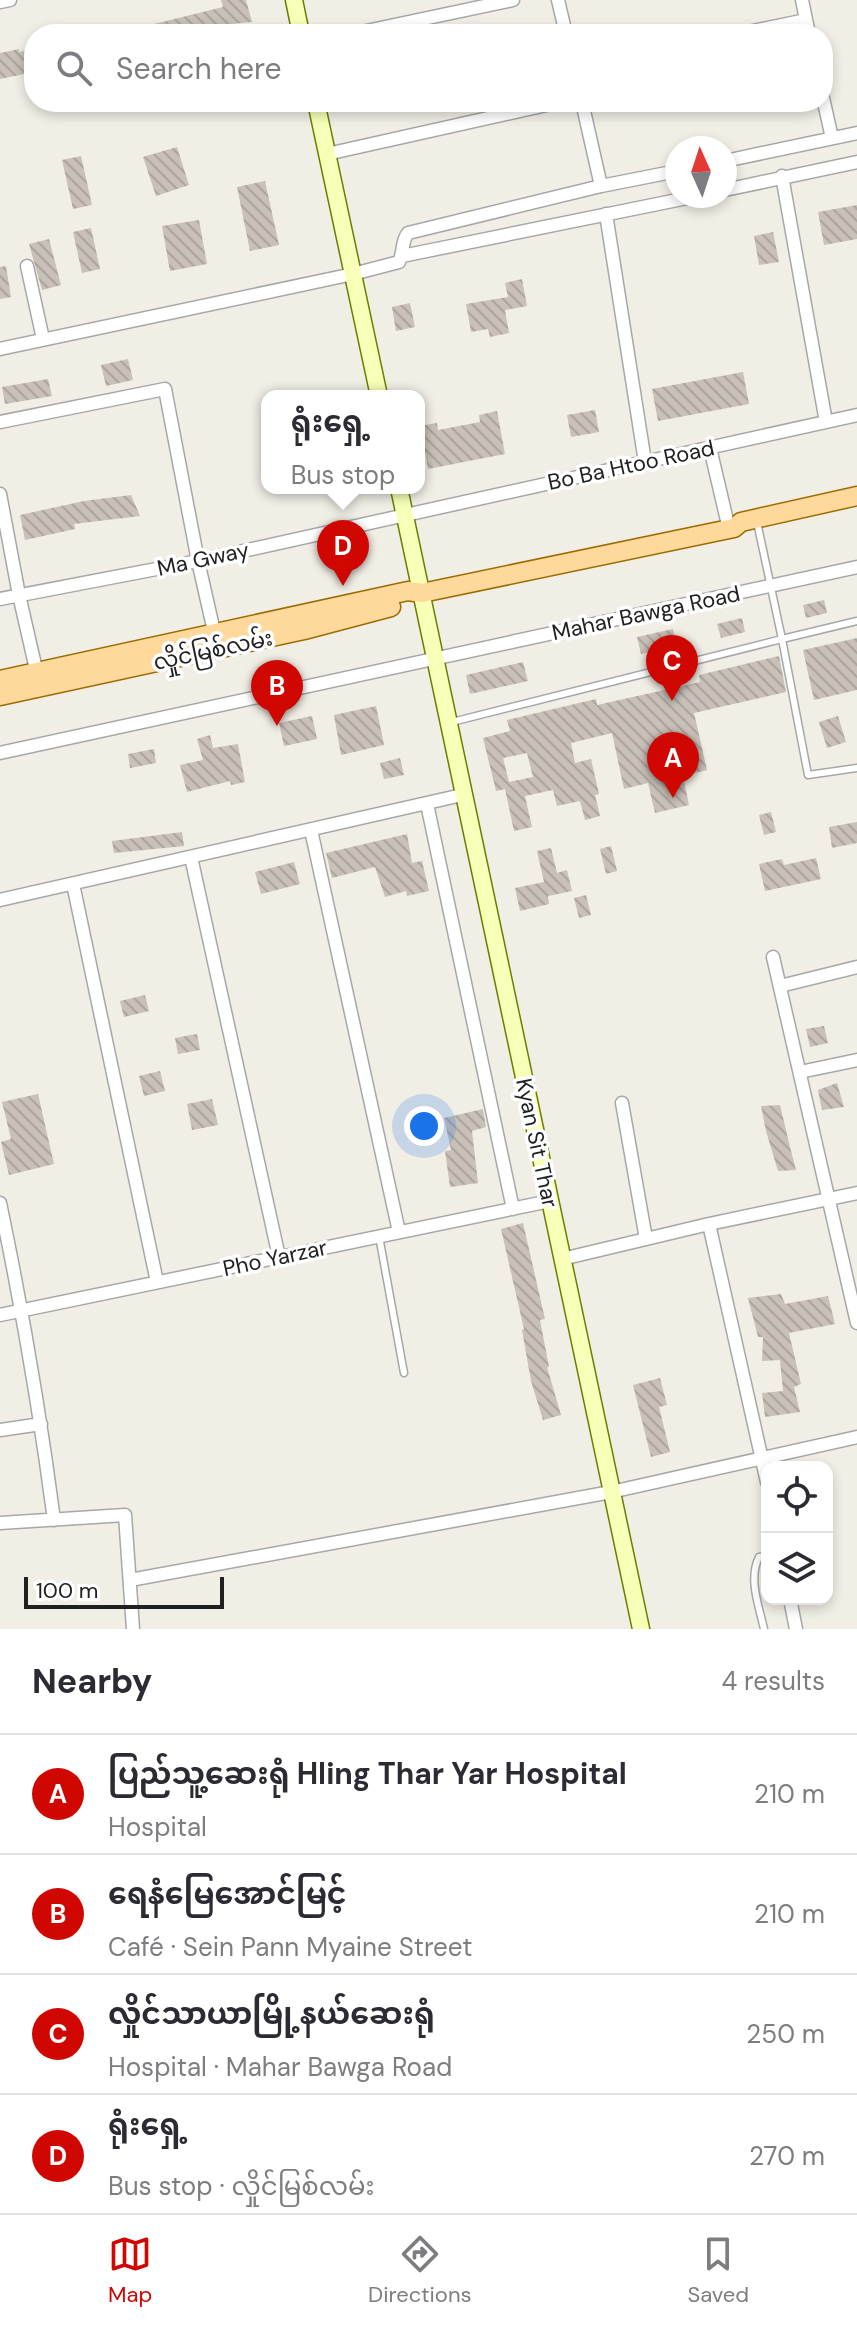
<!DOCTYPE html>
<meta charset="utf-8">
<style>
:root{--surface:#fff;--page:#f2f2f3;--text:#2b2b33;--muted:#7c7c81;--line:#e1e1e2;--accent:#cf0700}
body{margin:0;font-family:"DM Sans","Noto Sans Myanmar",sans-serif;background:var(--page);color:var(--text)}
.controls{position:absolute;right:24px;bottom:24px;display:grid;overflow:hidden;border-radius:16px;box-shadow:0 4px 12px #0003}
.controls button{width:72px;height:72px;display:grid;place-items:center;padding:0;border:0;border-bottom:2px solid var(--line);background:var(--surface);color:var(--text);font:40px sans-serif}
.compass{position:absolute;left:665px;top:136px;width:72px;height:72px;border-radius:50%;background:var(--surface);box-shadow:0 4px 12px #0003;rotate:357deg}
.scale{position:absolute;left:24px;bottom:20px;width:200px;box-sizing:border-box;padding-left:8px;border:4px solid #202020;border-top:0;font-size:22px;line-height:28px;white-space:nowrap;color:#202020;-webkit-text-stroke:6px #fff;paint-order:stroke}
.you{position:absolute;left:424px;top:1126px;width:28px;height:28px;margin:-20px;border:6px solid #fff;border-radius:50%;background:#1a73e8;box-shadow:0 0 0 12px #1a73e833}
.badge{display:grid;place-items:center;width:52px;height:52px;border-radius:50%;background:var(--accent);color:#fff;font-size:26px;font-weight:700}
.pin{position:absolute;translate:-50% -66px;filter:drop-shadow(0 2px 4px #0008)}
.pin::after{content:'';position:absolute;top:42px;width:28px;height:24px;background:inherit;clip-path:polygon(0 0,100% 0,50% 100%)}
.popup{position:absolute;left:261px;top:390px;width:164px;height:104px;box-sizing:border-box;display:grid;place-content:center;border-radius:16px;background:var(--surface);filter:drop-shadow(0 2px 6px #0005);font-size:26px;white-space:nowrap;color:var(--muted)}
.popup b{font-size:30px;color:var(--text)}
.popup::after{content:'';position:absolute;left:50%;top:100%;margin-left:-16px;border:16px solid transparent;border-top-color:var(--surface)}
.list{margin:0;padding:0;list-style:none}
h2{display:flex;justify-content:space-between;align-items:center;height:104px;margin:0;padding:0 32px;font-size:34px}
h2 small{font-size:26px;font-weight:400;color:var(--muted)}
.list li{display:grid;grid-template-columns:52px 1fr auto;gap:24px;align-items:center;box-sizing:border-box;height:120px;padding:0 32px;border-top:2px solid var(--line)}
.list b{display:block;font-size:30px;white-space:nowrap}
.list p{margin:0;font-size:26px;white-space:nowrap;color:var(--muted)}
.list em{font-size:26px;font-style:normal;color:var(--muted)}
.icon{flex:none;width:44px;height:44px;fill:none;stroke:currentColor;stroke-width:2;stroke-linecap:round;stroke-linejoin:round}
.map{position:relative;flex:none;width:857px;height:1629px;overflow:hidden}
.search{position:absolute;background:var(--surface);box-shadow:0 4px 12px #0003;left:24px;right:24px;top:24px;height:88px;display:flex;align-items:center;gap:20px;box-sizing:border-box;padding:0 28px;border-radius:32px;color:var(--muted);font-size:30px}
.sheet{height:584px;background:var(--surface)}
nav{display:flex;justify-content:space-around;align-items:center;box-sizing:border-box;height:112px;border-top:2px solid var(--line);background:var(--surface);font-size:22px;color:var(--muted)}
nav a{display:grid;justify-items:center;gap:4px}
nav .on{color:var(--accent)}
.map>svg:first-child{display:block}
.building{fill:url(#building-back-hatch);fill-rule:evenodd}
.lines{fill:none;stroke-linecap:round;stroke-linejoin:round}
.service-casing{stroke:#a7a7a7;stroke-width:9}
.minor-casing{stroke:#a7a7a7;stroke-width:15}
.secondary-casing{stroke:#6b7d00;stroke-width:19}
.primary-casing{stroke:#9b6d00;stroke-width:21}
.service{stroke:#fff;stroke-width:6}
.minor{stroke:#fff;stroke-width:12}
.secondary{stroke:#f8ffb6;stroke-width:16}
.primary{stroke:#ffd89c;stroke-width:18}
.labels{text-anchor:middle;dominant-baseline:central;stroke-width:7;stroke-linejoin:round;paint-order:stroke}
.street-label{font-size:22px;fill:#202020;stroke:#fff}
</style>
<div class="map">
<svg width="857" height="1629" viewBox="0 0 857 1629">
<defs>
<pattern id="building-back-hatch" width="6" height="6" patternUnits="userSpaceOnUse" patternTransform="scale(2)"><rect width="6" height="6" fill="#c9c0b8"/><path d="M-1 5l2 2M0 0l6 6M5-1l2 2" fill="none" stroke="#aca59e"/></pattern>
</defs>
<rect width="100%" height="100%" fill="#f1eee5"/>
<path class="building" d="M221,0H246L252,22L211,26L213,34H126V31L223,7Z
M34,48V72L0,79V53L19,49V52Z
M177,147L189,185L156,196L143,157Z
M81,156L92,205L73,209L62,160Z
M265,181L279,245L250,251L237,187Z
M857,205V239L824,245L818,212Z
M199,220L207,264L170,271L162,226Z
M91,228L100,269L82,273L73,232Z
M773,232L779,262L759,265L754,236Z
M49,239L61,285L42,290L29,244Z
M6,266L11,297L0,299V267Z
M522,279L527,306L505,310L509,333L490,337L488,329L471,332L466,304L508,297L505,283Z
M410,303L415,327L396,331L392,307Z
M128,359L133,380L106,386L101,365Z
M743,372L749,404L658,421L652,389Z
M48,379L52,396L5,404L2,387Z
M595,410L599,432L571,437L567,415Z
M497,411L505,454L428,469L420,426L437,423L438,430L480,422L479,415Z
M131,495L140,516L74,524L75,529L25,540L20,515L84,501Z
M824,600L827,613L806,618L803,605Z
M742,618L745,632L721,638L717,624Z
M673,629L677,646L641,654L637,637Z
M857,638V690L814,700L803,650Z
M779,656L786,692L694,713L707,770L683,776L689,805L655,813L648,783L624,789L612,733L571,743L575,763L591,759L599,794L595,795L600,816L585,820L580,801L557,806L553,790L525,796L532,827L514,831L505,789L496,791L483,738L510,731L507,720L596,699L597,705L700,682L699,675ZM527,753L533,777L509,782L503,758Z
M523,662L528,681L470,694L466,675Z
M376,706L384,745L341,755L334,715Z
M312,716L317,739L284,746L279,723Z
M838,716L846,742L827,748L819,722Z
M210,735L213,748L238,744L245,782L231,785L230,781L187,792L180,765L203,760L197,739Z
M154,749L156,763L130,768L128,754Z
M400,758L404,775L384,779L380,763Z
M771,812L776,832L764,835L759,815Z
M857,822V843L832,848L829,827Z
M182,832L184,846L114,853L112,841Z
M407,834L412,863L422,861L429,891L407,896L406,891L385,897L375,867L332,878L326,853Z
M611,846L617,871L606,874L600,849Z
M551,848L557,873L567,870L572,891L548,896L549,904L520,911L515,888L544,882L537,851Z
M816,858L821,879L765,891L759,864L782,859L784,865Z
M294,862L300,884L261,894L255,872Z
M586,895L591,915L579,918L574,898Z
M145,995L149,1011L124,1017L120,1001Z
M824,1026L828,1043L810,1047L806,1029Z
M197,1034L200,1050L178,1054L175,1038Z
M160,1071L165,1091L144,1096L139,1076Z
M837,1083L844,1107L822,1110L818,1090Z
M38,1094L54,1164L9,1175L1,1142L11,1139L2,1102Z
M212,1099L218,1125L192,1130L187,1104Z
M780,1105L790,1147L796,1170L778,1171L766,1131L761,1106Z
M483,1109L486,1127L472,1131L478,1183L450,1187L445,1151L451,1150L444,1118Z
M523,1223L545,1319L540,1320L549,1367H547L561,1415L543,1420L531,1381L522,1330L524,1329L501,1229Z
M781,1294L785,1304L828,1296L835,1324L789,1333L801,1384L794,1387L800,1412L765,1417L762,1393L783,1391L780,1360L762,1361L763,1337H758L748,1298Z
M660,1378L667,1405L659,1407L670,1452L651,1457L633,1385Z"/>
<g class="lines">
<g class="service-casing">
<path id="service" d="M757,522L782,639L857,621
M452,722L782,639L808,775L857,768
M379,1236L404,1373
M764,1629C759,1606 748,1579 759,1557L767,1555"/>
</g>
<g class="minor-casing">
<path id="minor" d="M558,0L566,34
M802,0L809,34
M0,2L10,0
M352,34L513,0
M738,34L806,20
M823,98L832,138
M582,102L601,186
M327,154L560,102
M725,161L857,133
M782,176L826,422
M725,190L857,162
M606,214L645,462
M402,256L697,196
M27,266L43,339
M0,349L353,274L399,262C404,252 401,242 408,233L601,186L677,171
M0,422L165,389L198,561L216,640
M710,448L729,529
M0,494L19,595L38,678
M0,599L198,561L857,415
M0,753L857,567
M427,804L513,1209
M311,830L399,1232
M191,857L279,1257
M73,884L157,1282
M0,900L462,795
M773,957L857,1323
M780,986L857,967
M800,1072L857,1060
M622,1103L646,1239
M0,1203C22,1308 40,1413 54,1520
M709,1224L767,1482
M562,1259L709,1224L857,1193
M0,1315L550,1201
M0,1430L41,1424
M0,1523L125,1515L133,1629
M130,1580L611,1492L857,1437
M790,1599L796,1629"/>
</g>
<g class="secondary-casing">
<path id="secondary" d="M294,0L301,34
M316,102L379,396
M399,488L641,1629"/>
</g>
<g class="primary-casing">
<path id="primary" d="M0,680L408,591L422,593L734,528L741,522L857,496
M0,696L304,630L391,607"/>
</g>
<use href="#service" class="service"/>
<use href="#minor" class="minor"/>
<use href="#secondary" class="secondary"/>
<use href="#primary" class="primary"/>
</g>
<g class="labels">
<g class="street-label">
<text transform="translate(631 465) rotate(-12)">Bo Ba Htoo Road</text>
<text transform="translate(203 559) rotate(-12)">Ma Gway</text>
<text transform="translate(646 613) rotate(-12)">Mahar Bawga Road</text>
<text transform="translate(213 650) rotate(-12)">လှိုင်မြစ်လမ်း</text>
<text transform="translate(537 1143) rotate(78)">Kyan Sit Thar</text>
<text transform="translate(275 1258) rotate(-12)">Pho Yarzar</text>
</g>
</g>
</svg>
<div class="controls">
<button><svg class="icon" aria-label="locate" viewBox="0 0 24 24"><circle cx="12" cy="12" r="6"/><path d="M12 2v4M12 18v4M2 12h4M18 12h4"/></svg></button>
<button><svg class="icon" aria-label="layers" viewBox="0 0 24 24"><path d="M12 4l9 5-9 5-9-5zM3 14l9 5 9-5"/></svg></button>
</div>
<svg class="compass" viewBox="-18 -18 36 36"><path d="M0-13l5 13h-10z" fill="#e53935"/><path d="M0 13l5-13h-10z" fill="#7c7c81"/></svg>
<div class="scale">100 m</div>
<div class="you"></div>
<div class="pin badge" style="left:673px;top:798px">A</div>
<div class="pin badge" style="left:277px;top:726px">B</div>
<div class="pin badge" style="left:672px;top:701px">C</div>
<div class="pin badge" style="left:343px;top:586px">D</div>
<div class="popup"><b>ရုံးရှေ့</b>Bus stop</div>
<div class="search"><svg class="icon" aria-label="search" viewBox="0 0 24 24"><circle cx="10" cy="10" r="6"/><path d="M15 15l6 6"/></svg>Search here</div>
</div>
<section class="sheet">
<h2>Nearby<small>4 results</small></h2>
<ul class="list">
<li><span class="badge">A</span><div><b>ပြည်သူ့ဆေးရုံ Hling Thar Yar Hospital</b><p>Hospital</p></div><em>210 m</em></li>
<li><span class="badge">B</span><div><b>ရေနံမြေအောင်မြင့်</b><p>Café · Sein Pann Myaine Street</p></div><em>210 m</em></li>
<li><span class="badge">C</span><div><b>လှိုင်သာယာမြို့နယ်ဆေးရုံ</b><p>Hospital · Mahar Bawga Road</p></div><em>250 m</em></li>
<li><span class="badge">D</span><div><b>ရုံးရှေ့</b><p>Bus stop · လှိုင်မြစ်လမ်း</p></div><em>270 m</em></li>
</ul>
</section>
<nav>
<a class="on"><svg class="icon" aria-label="map" viewBox="0 0 24 24"><path d="M3 6l6-2 6 2 6-2v14l-6 2-6-2-6 2zM9 4v14M15 6v14"/></svg>Map</a>
<a><svg class="icon" aria-label="directions" viewBox="0 0 24 24"><path d="M12 3l9 9-9 9-9-9zM9 14v-3h6M13 9l2 2-2 2"/></svg>Directions</a>
<a><svg class="icon" aria-label="saved" viewBox="0 0 24 24"><path d="M7 4h10v16l-5-4-5 4z"/></svg>Saved</a>
</nav>
